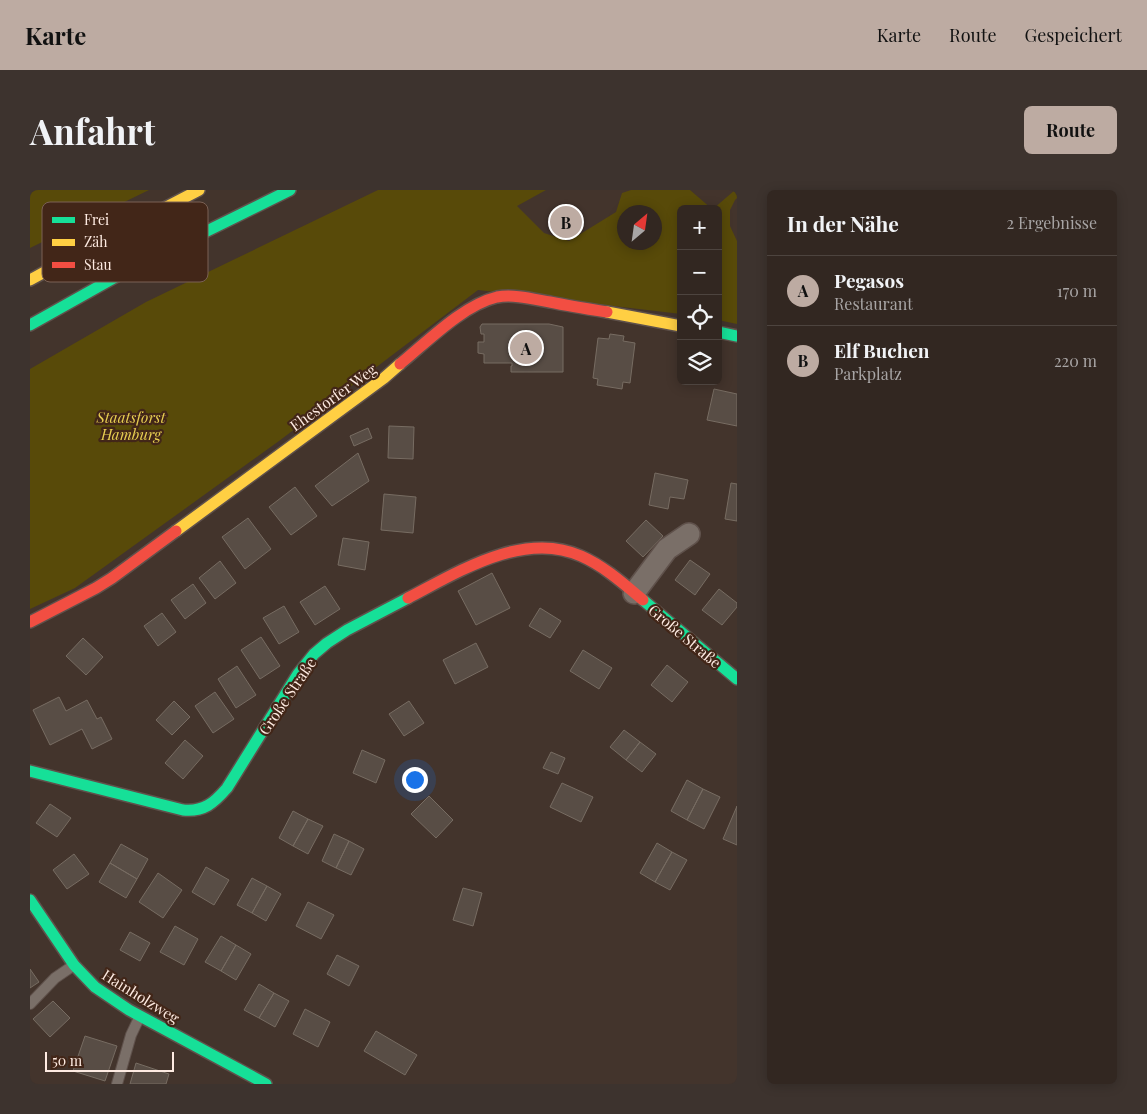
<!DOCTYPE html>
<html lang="de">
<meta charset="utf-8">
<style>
:root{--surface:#322721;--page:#3d332e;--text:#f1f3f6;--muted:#a8a5a5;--line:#4d443f;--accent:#bdaba2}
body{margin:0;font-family:"Playfair Display",serif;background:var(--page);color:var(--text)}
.controls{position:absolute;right:15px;top:15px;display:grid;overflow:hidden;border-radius:8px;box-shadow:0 2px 12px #0003}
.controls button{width:45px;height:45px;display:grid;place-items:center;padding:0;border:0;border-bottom:1px solid var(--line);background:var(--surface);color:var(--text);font:25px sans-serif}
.compass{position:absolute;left:587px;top:15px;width:45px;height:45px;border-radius:50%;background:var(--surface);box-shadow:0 2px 12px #0003;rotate:29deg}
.scale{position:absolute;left:15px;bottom:12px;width:129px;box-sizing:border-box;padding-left:5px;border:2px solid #feebe2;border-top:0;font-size:14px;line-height:18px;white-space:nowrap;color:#feebe2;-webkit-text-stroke:4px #422618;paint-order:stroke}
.you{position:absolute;left:384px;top:589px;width:18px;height:18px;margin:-12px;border:4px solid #fff;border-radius:50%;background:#1a73e8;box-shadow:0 0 0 8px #1a73e833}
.badge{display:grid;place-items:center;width:32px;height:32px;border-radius:50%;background:var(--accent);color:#111;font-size:16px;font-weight:700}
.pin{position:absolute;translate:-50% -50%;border:2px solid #fff;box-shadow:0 1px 5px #0006}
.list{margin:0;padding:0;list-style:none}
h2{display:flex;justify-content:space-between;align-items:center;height:65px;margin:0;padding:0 20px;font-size:21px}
h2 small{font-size:16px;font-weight:400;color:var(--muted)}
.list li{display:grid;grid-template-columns:32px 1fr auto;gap:15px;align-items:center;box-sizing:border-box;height:70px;padding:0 20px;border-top:1px solid var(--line)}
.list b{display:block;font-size:19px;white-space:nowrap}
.list p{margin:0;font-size:16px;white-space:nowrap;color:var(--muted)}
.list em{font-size:16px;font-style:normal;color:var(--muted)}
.icon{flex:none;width:28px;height:28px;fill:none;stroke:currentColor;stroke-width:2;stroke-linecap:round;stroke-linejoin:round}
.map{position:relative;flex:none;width:707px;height:894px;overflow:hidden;border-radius:8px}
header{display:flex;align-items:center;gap:30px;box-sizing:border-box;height:70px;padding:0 25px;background:var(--accent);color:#111}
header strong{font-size:24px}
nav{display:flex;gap:28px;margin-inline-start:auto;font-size:18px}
.intro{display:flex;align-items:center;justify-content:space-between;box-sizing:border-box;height:120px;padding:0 30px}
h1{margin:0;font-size:35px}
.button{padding:12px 22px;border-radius:8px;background:var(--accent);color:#111;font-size:18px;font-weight:700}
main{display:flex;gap:30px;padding:0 30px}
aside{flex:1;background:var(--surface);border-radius:8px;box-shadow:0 2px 12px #0003}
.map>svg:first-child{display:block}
.green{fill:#584a09;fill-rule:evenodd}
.building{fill:#584d45;stroke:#776c62}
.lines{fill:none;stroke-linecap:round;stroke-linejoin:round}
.lane-casing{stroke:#5f514b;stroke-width:12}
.street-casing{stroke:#5f514b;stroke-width:24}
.fast-casing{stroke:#5f514b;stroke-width:14}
.slow-casing{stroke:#5f514b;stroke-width:14}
.jam-casing{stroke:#5f514b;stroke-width:14}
.lane{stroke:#7a6f68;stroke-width:10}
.street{stroke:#7a6f68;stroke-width:21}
.fast{stroke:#16e098;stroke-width:11}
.slow{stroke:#ffcf43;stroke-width:11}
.jam{stroke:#f24e42;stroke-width:11}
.labels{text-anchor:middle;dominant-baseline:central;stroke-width:4.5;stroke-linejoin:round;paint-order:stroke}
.street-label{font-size:15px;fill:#feebe2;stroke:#422618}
.park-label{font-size:15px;font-style:italic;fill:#e7ce51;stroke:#422618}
.key{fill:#422618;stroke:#7a6155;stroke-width:1}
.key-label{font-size:14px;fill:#feebe2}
</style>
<header>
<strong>Karte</strong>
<nav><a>Karte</a><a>Route</a><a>Gespeichert</a></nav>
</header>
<div class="intro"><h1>Anfahrt</h1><a class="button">Route</a></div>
<main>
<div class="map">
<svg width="707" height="894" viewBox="0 0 707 894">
<rect width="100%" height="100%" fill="#43342c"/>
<path class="green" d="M0,0H119L0,58Z
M348,0H516L487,16L514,43L539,51L586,22L592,3L601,0H660L682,19H651V124L448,100L249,251L45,398L0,419V179L116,112ZM594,22H624V52H594Z
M705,0H707V8L705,10L700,20V36L707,51V134L688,130V19H683Z"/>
<path class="building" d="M452,134H519L533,137V182H481V176H482V173H454V164L448,163V152H454V144H451L450,137Z
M580,144L594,146L593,151L605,153L600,193L593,192L592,199L567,195L568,189L563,188L568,148L579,149Z
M684,199L707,204V236L677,230Z
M359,236L384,237L383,269L358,268Z
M338,238L342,248L324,256L320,246Z
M328,263L339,291L302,316L285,296Z
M625,283L658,290L654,309L640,307L638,319L619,315Z
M701,293L707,294V331L695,329Z
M265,297L287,326L261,345L239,317Z
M354,304L386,307L383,343L351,340Z
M218,328L241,359L215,379L192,347Z
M616,330L633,346L613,367L596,351Z
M313,348L339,352L335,380L308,375Z
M660,370L680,384L665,405L645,390Z
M190,371L206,393L185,409L169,388Z
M462,383L480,418L446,435L428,401Z
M163,394L176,413L155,429L141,410Z
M295,396L310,419L285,435L270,412Z
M689,399L707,413V417L692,435L672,420Z
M254,416L269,442L249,454L233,428Z
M510,418L531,431L520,448L499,436Z
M132,423L146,442L128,456L114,436Z
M231,447L250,476L230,489L211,460Z
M53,448L73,467L56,485L36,466Z
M446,453L458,477L425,494L413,470Z
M553,460L582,478L569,499L540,481Z
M637,475L658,492L642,512L621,495Z
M207,476L226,505L206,518L188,489Z
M185,502L204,529L183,543L165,516Z
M29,507L36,521L57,510L67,529L71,527L82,549L62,559L52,539L20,555L3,520Z
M144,511L160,527L142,545L126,530Z
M379,511L394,533L374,546L359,524Z
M594,540L610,552L596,570L580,557Z
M155,550L173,566L153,589L135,573Z
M610,552L626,564L612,582L596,570Z
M332,560L355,570L346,593L323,583Z
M521,562L535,568L528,584L513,578Z
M657,590L673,599L657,630L641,621Z
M532,593L563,607L551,632L520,617Z
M673,599L690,607L674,639L657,630Z
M399,606L423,630L406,648L381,624Z
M20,614L41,628L27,647L6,633Z
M707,616V655L693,649Z
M263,621L278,629L263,656L249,648Z
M278,629L293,636L278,664L263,656Z
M304,644L319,651L306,678L292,671Z
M319,651L334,659L321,685L306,678Z
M627,653L642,662L625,692L610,683Z
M91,654L118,669L107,689L80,673Z
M642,662L657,670L640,700L625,692Z
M44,664L59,684L37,699L23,680Z
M80,673L107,689L96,708L69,692Z
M176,677L199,690L184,715L162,702Z
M128,683L152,700L133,728L109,712Z
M222,688L237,696L222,723L207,715Z
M237,696L251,704L236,731L222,723Z
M433,698L452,703L443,736L423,730Z
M278,712L304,725L291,749L266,736Z
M145,736L168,749L154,775L130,762Z
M100,742L120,753L110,771L90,760Z
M191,746L206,755L191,781L175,772Z
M206,755L221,764L206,790L191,781Z
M307,765L329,776L319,796L297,784Z
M0,779L9,792L0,798Z
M229,794L244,803L229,828L214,820Z
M244,803L259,811L245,837L229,828Z
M23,811L40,828L20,847L3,829Z
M275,819L300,832L288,857L263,844Z
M346,841L387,865L375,885L334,861Z
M55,846L87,856L75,891L43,881Z
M106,873L139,884L136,894H100Z"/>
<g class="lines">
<g class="lane-casing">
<path id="lane" d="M0,814L25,788L44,775
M87,894L101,845L110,826"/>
</g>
<g class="street-casing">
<path id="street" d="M604,403L637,359L659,344"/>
</g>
<g class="fast-casing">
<path id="fast" d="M0,135L98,80L260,0
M688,142L707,146
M613,410L707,489
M0,581L153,620C174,622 184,613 197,598L268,484L284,464L297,453L317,440L378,408
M0,710L44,775L65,797L99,820L236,894"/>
</g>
<g class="slow-casing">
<path id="slow" d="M0,90L73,50L169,0
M577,122L651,136
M146,341L354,188L370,174"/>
</g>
<g class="jam-casing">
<path id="jam" d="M370,174C397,152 433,115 467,107C484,104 503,109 520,112C539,116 558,119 577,122
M378,408C428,382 494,340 551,366C574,376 594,394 613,410
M0,432L66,398L82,388L146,341"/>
</g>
<use href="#lane" class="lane"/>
<use href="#street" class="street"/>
<use href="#fast" class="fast"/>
<use href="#slow" class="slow"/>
<use href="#jam" class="jam"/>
</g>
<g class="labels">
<g class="street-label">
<text transform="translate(303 207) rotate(-36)">Ehestorfer Weg</text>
<text transform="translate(655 446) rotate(40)">Große Straße</text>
<text transform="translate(257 506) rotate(-56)">Große Straße</text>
<text transform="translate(111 806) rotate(32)">Hainholzweg</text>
</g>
<g class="park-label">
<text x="101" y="227">Staatsforst<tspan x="101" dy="17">Hamburg</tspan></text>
</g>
</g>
<rect x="12" y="12" width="166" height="80" rx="8" class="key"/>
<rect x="22" y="27" width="23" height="6" fill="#16e098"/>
<rect x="22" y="49" width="23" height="7" fill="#ffcf43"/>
<rect x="22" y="72" width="23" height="6" fill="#f24e42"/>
<g class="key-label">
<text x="54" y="35">Frei</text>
<text x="54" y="57">Zäh</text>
<text x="54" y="80">Stau</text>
</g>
</svg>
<div class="controls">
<button>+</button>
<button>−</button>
<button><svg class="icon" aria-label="locate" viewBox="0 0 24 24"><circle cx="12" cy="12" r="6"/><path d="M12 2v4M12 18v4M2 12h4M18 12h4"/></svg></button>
<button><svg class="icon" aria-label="layers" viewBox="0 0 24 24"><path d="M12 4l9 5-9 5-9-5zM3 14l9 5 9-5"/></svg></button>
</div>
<svg class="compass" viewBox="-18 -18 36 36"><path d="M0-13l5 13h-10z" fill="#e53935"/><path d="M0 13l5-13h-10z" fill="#a8a5a5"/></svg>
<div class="scale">50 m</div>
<div class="you"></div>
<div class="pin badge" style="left:496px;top:158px">A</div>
<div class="pin badge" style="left:536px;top:32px">B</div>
</div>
<aside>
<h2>In der Nähe<small>2 Ergebnisse</small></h2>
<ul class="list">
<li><span class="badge">A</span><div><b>Pegasos</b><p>Restaurant</p></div><em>170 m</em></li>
<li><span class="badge">B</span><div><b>Elf Buchen</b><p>Parkplatz</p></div><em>220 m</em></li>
</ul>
</aside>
</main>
